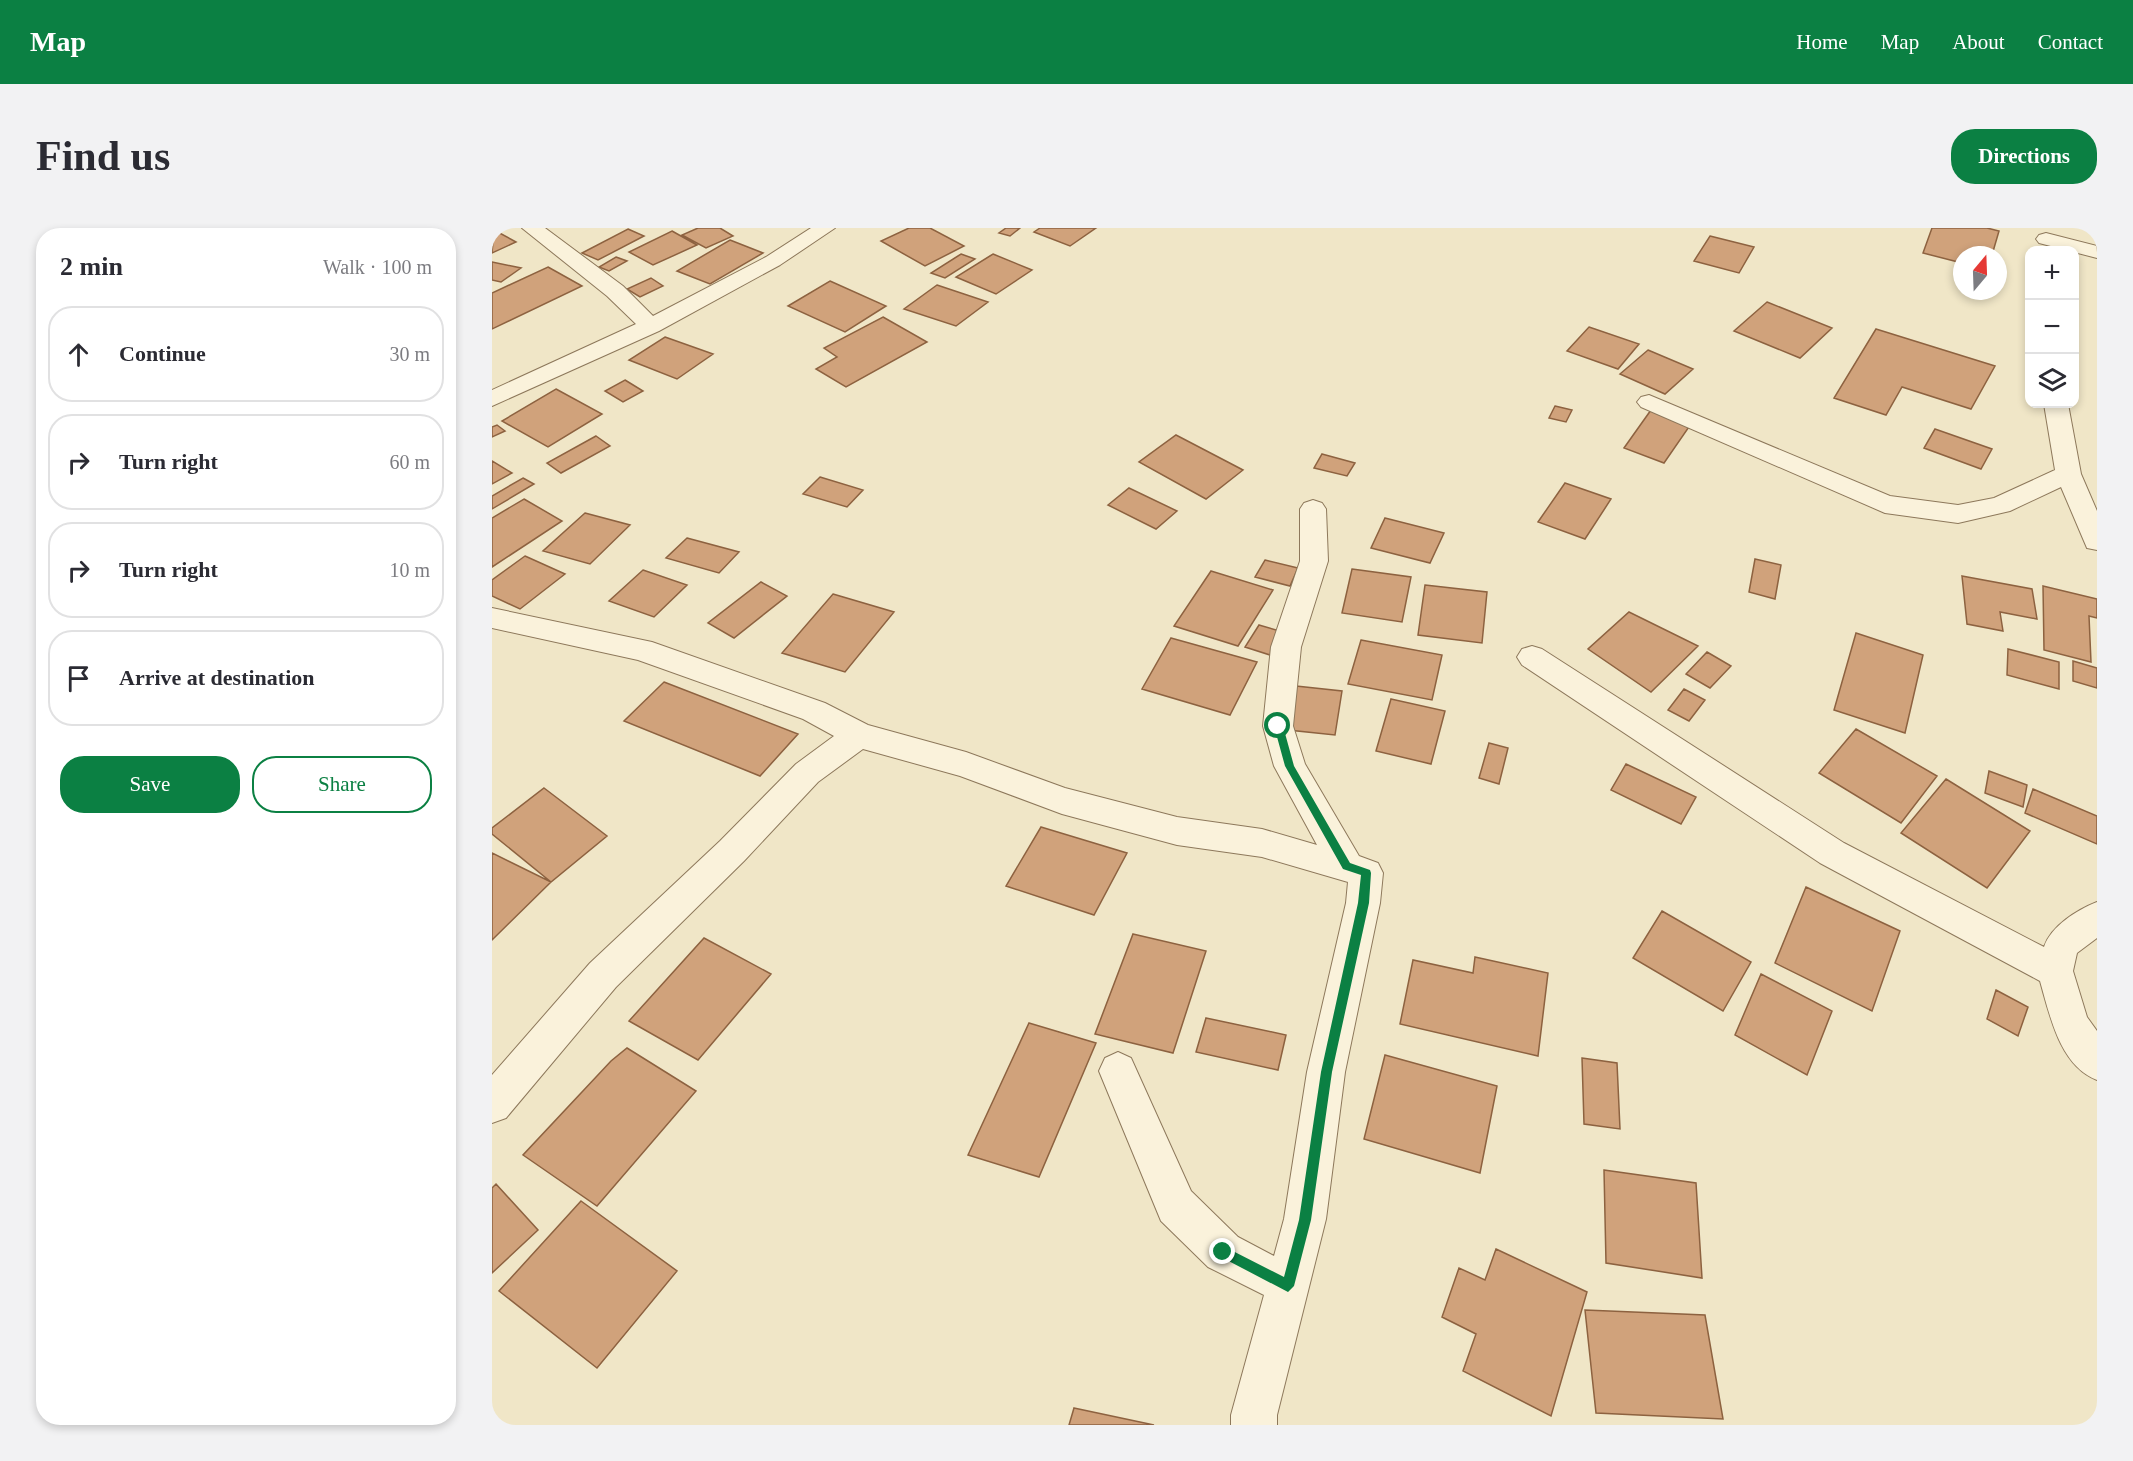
<!DOCTYPE html>
<meta charset="utf-8">
<style>
:root{--surface:#fff;--page:#f2f2f3;--text:#2b2b33;--muted:#7c7c81;--line:#e1e1e2;--accent:#0b8043}
body{margin:0;font-family:Georgia,serif;background:var(--page);color:var(--text)}
.controls{position:absolute;right:18px;top:18px;display:grid;overflow:hidden;border-radius:12px;box-shadow:0 3px 9px #0003}
.controls button{width:54px;height:54px;display:grid;place-items:center;padding:0;border:0;border-bottom:2px solid var(--line);background:var(--surface);color:var(--text);font:30px sans-serif}
.compass{position:absolute;left:1461px;top:18px;width:54px;height:54px;border-radius:50%;background:var(--surface);box-shadow:0 3px 9px #0003;rotate:19deg}
.stop{position:absolute;width:18px;height:18px;margin:-14px;border:4px solid #0b8043;border-radius:50%;background:#fff}
.stop.end{background:#0b8043;border-color:#fff;box-shadow:0 2px 6px #0008}
.list{margin:0;padding:0;list-style:none}
h2{display:flex;justify-content:space-between;align-items:center;height:78px;margin:0;padding:0 24px;font-size:26px}
h2 small{font-size:20px;font-weight:400;color:var(--muted)}
.list li{display:grid;grid-template-columns:39px 1fr auto;gap:18px;align-items:center;box-sizing:border-box;height:96px;margin:0 12px 12px;padding:0 12px;border:2px solid var(--line);border-radius:24px}
.list b{display:block;font-size:22px;white-space:nowrap}
.list em{font-size:20px;font-style:normal;color:var(--muted)}
.actions{display:flex;gap:12px;padding:18px 24px}
.actions a{flex:1;padding:14px 0;border:2px solid var(--accent);border-radius:24px;text-align:center;font-size:21px;color:var(--accent)}
.actions .main{background:var(--accent);color:#fff}
.icon{flex:none;width:33px;height:33px;fill:none;stroke:currentColor;stroke-width:2;stroke-linecap:round;stroke-linejoin:round}
.map{position:relative;flex:none;width:1605px;height:1197px;overflow:hidden;border-radius:24px}
header{display:flex;align-items:center;gap:36px;box-sizing:border-box;height:84px;padding:0 30px;background:var(--accent);color:#fff}
header strong{font-size:28px}
nav{display:flex;gap:33px;margin-inline-start:auto;font-size:21px}
.intro{display:flex;align-items:center;justify-content:space-between;box-sizing:border-box;height:144px;padding:0 36px}
h1{margin:0;font-size:42px}
.button{padding:15px 27px;border-radius:24px;background:var(--accent);color:#fff;font-size:21px;font-weight:700}
main{display:flex;gap:36px;padding:0 36px}
aside{flex:1;background:var(--surface);border-radius:24px;box-shadow:0 3px 9px #0003}
.map>svg:first-child{display:block}
.building{fill:#d0a27b;stroke:#8d6240;stroke-width:1.5}
.lines{fill:none;stroke-linecap:round;stroke-linejoin:round}
.street-casing{stroke:#8d785b;stroke-width:2}
.street{fill:#faf2db;fill-rule:evenodd}
.route{fill:#0b8043}
</style>
<header>
<strong>Map</strong>
<nav><a>Home</a><a>Map</a><a>About</a><a>Contact</a></nav>
</header>
<div class="intro"><h1>Find us</h1><a class="button">Directions</a></div>
<main>
<aside>
<h2>2 min<small>Walk · 100 m</small></h2>
<ul class="list">
<li><svg class="icon" aria-label="ahead" viewBox="0 0 24 24"><path d="M12 20V5M6 11l6-6 6 6"/></svg><div><b>Continue</b></div><em>30 m</em></li>
<li><svg class="icon" aria-label="right" viewBox="0 0 24 24"><path d="M7 20v-9h11M14 6l5 5-5 5"/></svg><div><b>Turn right</b></div><em>60 m</em></li>
<li><svg class="icon" aria-label="right" viewBox="0 0 24 24"><path d="M7 20v-9h11M14 6l5 5-5 5"/></svg><div><b>Turn right</b></div><em>10 m</em></li>
<li><svg class="icon" aria-label="arrive" viewBox="0 0 24 24"><path d="M6 21V4h12l-3 4 3 4H6"/></svg><div><b>Arrive at destination</b></div></li>
</ul>
<div class="actions"><a class="main">Save</a><a>Share</a></div>
</aside>
<div class="map">
<svg width="1605" height="1197" viewBox="0 0 1605 1197">
<rect width="100%" height="100%" fill="#f0e6c7"/>
<path class="building" d="M206,0H228L241,8L214,20L190,7Z
M417,0H438L472,18L433,38L389,13Z
M514,0H528L518,8L507,5Z
M548,0H604L578,18L542,4Z
M1440,0H1495L1507,3L1500,27H1470V35L1431,25Z
M136,1L152,8L106,32L90,25Z
M2,2L24,14L0,25Z
M180,3L205,17L161,37L137,24Z
M1218,8L1262,19L1247,45L1202,33Z
M238,12L271,25L218,56L185,43Z
M469,26L483,31L453,50L439,45Z
M501,26L540,42L504,66L464,49Z
M124,29L135,33L117,43L107,39Z
M0,34L29,40L9,54L0,52Z
M56,39L90,58L0,101V65Z
M159,50L171,58L148,69L135,61Z
M338,53L394,78L353,104L296,78Z
M445,57L496,74L464,98L412,81Z
M1275,74L1340,100L1308,130L1242,103Z
M391,89L435,114L354,159L324,141L345,129L332,120Z
M1097,99L1147,116L1126,141L1075,123Z
M1384,101L1503,138L1479,181L1410,159L1394,187L1342,170Z
M173,109L221,126L185,151L137,132Z
M1156,122L1201,141L1173,166L1128,146Z
M133,152L151,163L131,174L113,163Z
M64,161L110,186L56,219L10,193Z
M1063,178L1080,182L1074,194L1057,190Z
M1159,182L1199,196L1172,235L1132,220Z
M5,197L13,203L0,209V199Z
M1443,201L1500,221L1489,241L1432,220Z
M684,207L751,242L714,271L647,234Z
M104,208L118,218L69,245L55,235Z
M830,226L863,235L855,248L822,240Z
M0,233L20,245L0,256Z
M328,249L371,262L355,279L311,266Z
M31,250L42,256L0,281V268Z
M1073,255L1119,271L1093,311L1046,294Z
M637,260L685,283L664,301L616,277Z
M32,271L70,293L0,339V290Z
M93,285L138,297L98,336L51,323Z
M893,290L952,305L938,335L879,320Z
M195,310L247,324L227,345L174,330Z
M33,328L73,346L28,381L0,368V352Z
M1263,331L1289,337L1283,371L1257,364Z
M773,332L806,340L798,358L763,349Z
M860,341L919,349L910,394L850,385Z
M151,342L195,357L162,389L117,373Z
M719,343L781,362L746,418L682,398Z
M1470,348L1540,361L1545,391L1508,384L1511,403L1475,396Z
M269,354L295,368L242,410L216,395Z
M933,357L995,364L990,415L926,407Z
M1551,358L1605,371V390L1597,388L1599,434L1552,422Z
M341,366L402,384L353,444L290,425Z
M1137,384L1206,418L1159,464L1096,421Z
M767,397L791,404L778,427L753,419Z
M1364,405L1431,427L1413,505L1342,482Z
M679,410L765,434L738,487L650,461Z
M869,412L950,427L940,472L856,456Z
M1516,421L1567,434V461L1515,447Z
M1215,424L1239,438L1218,460L1194,446Z
M1581,433L1605,440V460L1581,453Z
M172,454L306,506L268,548L132,493Z
M804,458L850,463L843,507L796,502Z
M1192,461L1213,472L1197,493L1176,482Z
M899,471L953,483L939,536L884,523Z
M1364,501L1445,548L1409,595L1327,545Z
M997,515L1016,520L1007,556L987,550Z
M1134,536L1204,569L1189,596L1119,562Z
M1497,543L1535,557L1531,579L1493,565Z
M1454,551L1538,603L1495,660L1409,605Z
M52,560L115,608L59,654L0,606V600Z
M1541,561L1605,588V616L1533,585Z
M549,599L635,625L602,687L514,658Z
M0,625L59,654L0,712Z
M1314,659L1408,703L1380,783L1283,735Z
M1170,683L1259,734L1231,783L1141,730Z
M641,706L714,723L681,825L603,806Z
M212,710L279,746L206,832L137,793Z
M983,729L1056,745L1046,828L908,796L921,732L981,745Z
M1269,746L1340,783L1315,847L1243,807Z
M1504,762L1536,779L1526,808L1495,791Z
M714,790L794,807L786,842L704,824Z
M537,795L604,815L547,949L476,927Z
M135,820L204,863L105,978L31,927L119,833Z
M893,827L1005,858L988,945L872,911Z
M1090,830L1125,835L1128,901L1092,896Z
M1112,942L1204,955L1210,1050L1114,1035Z
M4,956L46,1002L0,1045V960Z
M89,973L185,1043L105,1140L7,1063Z
M1004,1021L1095,1064L1059,1188L971,1143L984,1106L950,1089L967,1040L993,1052Z
M1093,1082L1213,1087L1231,1191L1104,1185Z
M582,1180L662,1197H577Z"/>
<g class="lines">
<g class="street-casing">
<path id="street" d="M30,0H53L131,58L161,88L274,29L319,0H343L288,37L167,103L0,178V162L144,96L115,68Z
M1554,5L1605,18V30L1547,15L1544,11L1547,7Z
M1157,167L1398,268L1466,277L1502,270L1563,242L1552,176H1576L1589,246L1605,283V322L1595,320L1592,313L1569,259L1518,283L1466,295L1393,285L1149,179L1145,174L1149,169Z
M821,272L830,275L834,281L836,333L809,419L801,498L813,536L867,628L886,635L891,645L888,675L853,844L834,991L785,1187V1197H739V1187L772,1067L716,1039L669,993L607,843L613,830L626,824L639,830L699,963L746,1009L782,1028L792,991L815,844L854,675L856,654L770,629L685,617L570,586L468,548L371,521L326,554L252,633L124,759L14,890L0,895V847L98,735L228,613L304,536L342,508L311,491L146,432L0,400V380L160,414L333,475L376,497L474,524L573,560L685,589L770,601L825,617L782,538L771,498L779,419L808,333V281L812,275Z
M1040,418L1050,421L1352,615L1552,719C1559,698 1585,682 1605,674V710L1585,725L1581,743L1595,789L1605,803V852C1568,838 1558,788 1548,753L1328,635L1030,437L1025,429L1030,421Z"/>
</g>
<use href="#street" class="street"/>
</g>
<path class="route" d="M786,495L791,498L802,538L858,635L878,642L879,645L877,675L840,844L819,992L802,1058L796,1064L727,1028L725,1024L731,1018L792,1049L807,992L829,844L866,675L869,647L851,641L793,538L782,498Z"/>
</svg>
<div class="controls">
<button>+</button>
<button>−</button>
<button><svg class="icon" aria-label="layers" viewBox="0 0 24 24"><path d="M12 4l9 5-9 5-9-5zM3 14l9 5 9-5"/></svg></button>
</div>
<svg class="compass" viewBox="-18 -18 36 36"><path d="M0-13l5 13h-10z" fill="#e53935"/><path d="M0 13l5-13h-10z" fill="#7c7c81"/></svg>
<div class="stop" style="left:786px;top:498px"></div>
<div class="stop end" style="left:731px;top:1024px"></div>
</div>
</main>
